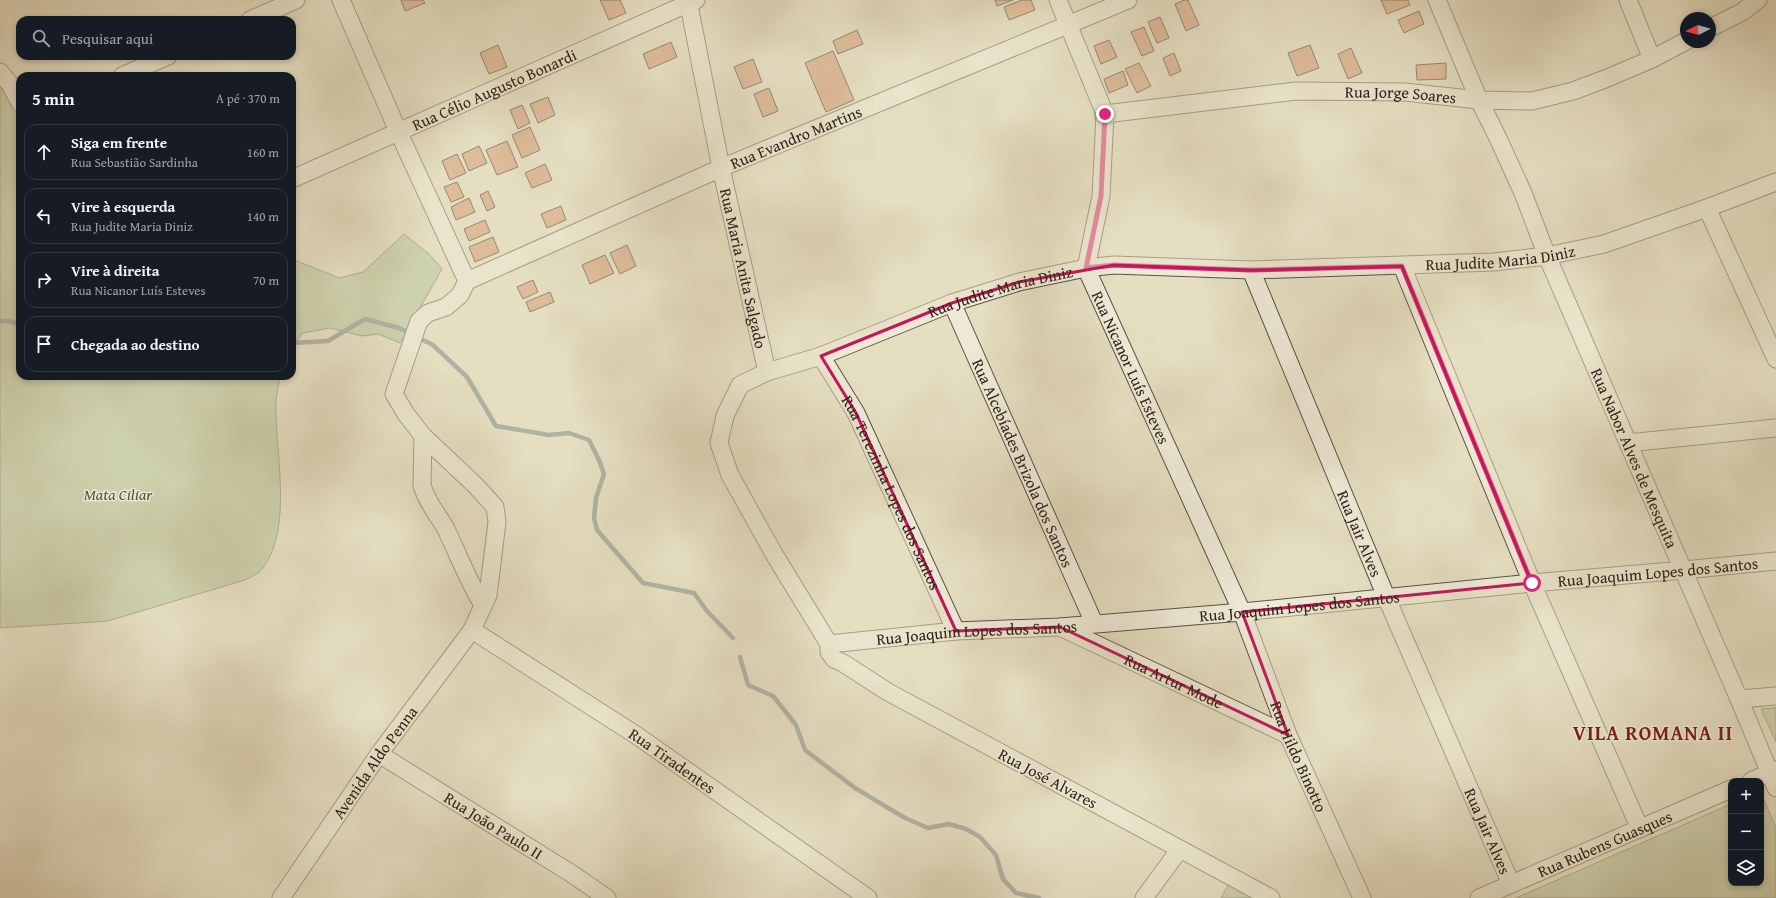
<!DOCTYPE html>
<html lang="pt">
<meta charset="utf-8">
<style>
:root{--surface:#171b24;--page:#242831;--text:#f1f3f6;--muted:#9ea1a6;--line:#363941}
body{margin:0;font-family:"Gentium Book Plus",serif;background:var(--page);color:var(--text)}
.controls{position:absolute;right:12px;bottom:12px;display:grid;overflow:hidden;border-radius:8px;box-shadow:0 2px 6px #0003}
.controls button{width:36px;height:36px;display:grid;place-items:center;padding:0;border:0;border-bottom:1px solid var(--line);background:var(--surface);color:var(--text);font:20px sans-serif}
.compass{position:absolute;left:1680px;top:12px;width:36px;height:36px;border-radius:50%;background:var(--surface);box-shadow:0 2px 6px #0003;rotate:265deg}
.stop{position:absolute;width:12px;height:12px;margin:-9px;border:3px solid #db2777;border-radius:50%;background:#fff}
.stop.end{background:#db2777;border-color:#fff;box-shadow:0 1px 4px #0008}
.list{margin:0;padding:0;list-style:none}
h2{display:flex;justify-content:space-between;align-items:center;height:52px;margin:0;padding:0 16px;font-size:17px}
h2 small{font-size:13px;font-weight:400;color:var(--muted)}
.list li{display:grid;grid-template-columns:26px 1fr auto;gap:12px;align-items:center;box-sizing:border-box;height:56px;margin:0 8px 8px;padding:0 8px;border:1px solid var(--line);border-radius:12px}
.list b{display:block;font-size:15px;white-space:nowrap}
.list p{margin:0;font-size:13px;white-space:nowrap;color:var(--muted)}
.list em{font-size:13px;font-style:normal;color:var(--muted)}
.icon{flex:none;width:22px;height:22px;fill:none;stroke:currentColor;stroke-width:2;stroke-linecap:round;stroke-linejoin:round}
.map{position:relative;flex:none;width:1776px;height:898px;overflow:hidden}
.search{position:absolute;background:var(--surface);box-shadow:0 2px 6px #0003;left:16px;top:16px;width:280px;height:44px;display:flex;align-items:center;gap:10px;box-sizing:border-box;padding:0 14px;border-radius:12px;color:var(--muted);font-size:15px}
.panel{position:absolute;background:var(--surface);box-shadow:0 2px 6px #0003;left:16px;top:72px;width:280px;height:308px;border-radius:12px}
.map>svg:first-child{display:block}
.green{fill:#b1c295;stroke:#707257}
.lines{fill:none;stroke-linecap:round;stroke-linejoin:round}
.stream{stroke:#707d7c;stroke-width:4.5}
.building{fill:#d4936a;stroke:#2f2219}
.street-casing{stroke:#5c5143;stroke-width:19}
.street{stroke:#eeead7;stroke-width:17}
.route{stroke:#db2777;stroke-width:5}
.marked{fill:none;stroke:#c2185b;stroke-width:3;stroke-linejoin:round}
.labels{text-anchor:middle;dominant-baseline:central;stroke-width:3;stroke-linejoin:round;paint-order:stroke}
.street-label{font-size:16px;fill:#2f2219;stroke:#eeead7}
.park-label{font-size:16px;font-style:italic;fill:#56523e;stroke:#eeead7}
.district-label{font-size:20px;font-weight:bold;letter-spacing:1px;fill:#7a1f14;stroke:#eeead7}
</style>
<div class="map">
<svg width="1776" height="898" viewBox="0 0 1776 898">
<rect width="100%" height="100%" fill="#e5dec1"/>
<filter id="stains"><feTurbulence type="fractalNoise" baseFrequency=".005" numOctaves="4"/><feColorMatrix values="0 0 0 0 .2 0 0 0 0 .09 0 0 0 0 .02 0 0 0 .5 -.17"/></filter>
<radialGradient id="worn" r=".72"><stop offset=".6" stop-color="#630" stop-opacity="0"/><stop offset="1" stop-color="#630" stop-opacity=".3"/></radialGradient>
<path class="green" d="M0,86L20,116V376H280C279,384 277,392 276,400C274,450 294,525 263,568C260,573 251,577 245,580L108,621L0,628Z
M404,234L429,254L442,269L400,343L378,334L362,336L330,328L303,333L292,346V259L339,278L363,272Z
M1776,708V742L1761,709Z
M1761,793L1776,828V898H1516L1731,804V883H1761Z
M1228,885L1255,898H1221Z"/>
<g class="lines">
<path class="stream" d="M0,321H8L20,324
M417,337L433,345L467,377L496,426L549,435L569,433L589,440L599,460L604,474L596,498L594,518L597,530L643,583L694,593L707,611L733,638
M292,343L328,341L365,319L399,328L411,334
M740,657L748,685L773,696L796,725L805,750L855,788L905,818L928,828L949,824L966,829L980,837L996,855L1003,879L1016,893L1039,898"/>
</g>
<path class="building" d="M401,0H423L425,3L405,11Z
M600,0H620L626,13L609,20Z
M995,0H1013L997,6Z
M1022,0H1031L1035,10L1009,20L1004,7Z
M1184,0H1188L1199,25L1186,31L1175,4Z
M1381,0H1408L1410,5L1387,14Z
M1419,11L1424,24L1404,33L1398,20Z
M1160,17L1169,38L1157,43L1148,22Z
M1144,27L1154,51L1142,56L1131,32Z
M857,30L863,44L838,54L833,41Z
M1109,40L1117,57L1101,64L1094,46Z
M671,42L677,57L649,69L643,54Z
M498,45L507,67L489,74L480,53Z
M1310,45L1319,68L1297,76L1288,53Z
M1351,48L1362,73L1348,79L1338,54Z
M833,51L854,100L826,112L805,63Z
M1174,53L1181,71L1170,76L1163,58Z
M753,59L762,82L743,89L734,67Z
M1139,63L1151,86L1137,93L1125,69Z
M1446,63V79L1417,80L1416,65Z
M1123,71L1128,85L1109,93L1104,79Z
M769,88L778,111L763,117L754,94Z
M548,97L555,115L538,123L530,104Z
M522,105L530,123L518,129L510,110Z
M530,127L540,150L522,158L512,135Z
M507,141L518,167L497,175L486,150Z
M479,146L487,163L469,171L462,154Z
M457,154L466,173L450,180L442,161Z
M545,164L552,180L532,188L525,173Z
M457,182L464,197L451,202L444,187Z
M488,191L495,207L487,211L480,195Z
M469,198L475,212L456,220L451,207Z
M561,206L566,220L547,228L541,214Z
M485,220L490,232L469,241L464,229Z
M493,237L499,252L475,262L469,247Z
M627,245L636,266L620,274L610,253Z
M605,255L614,273L590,284L582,265Z
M533,280L538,292L523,299L517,287Z
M550,292L554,302L530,312L526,302Z"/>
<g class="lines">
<g class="street-casing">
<g id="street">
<path d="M341,0L398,131L467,281"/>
<path id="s1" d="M688,0L721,168L767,372"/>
<path id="s2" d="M1058,0L1105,114L1101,196L1086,268L1242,612L1288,735L1362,898"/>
<path id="s3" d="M1437,0L1479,100L1497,136L1523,193L1547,256L1739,699L1776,788"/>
<path d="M1628,0L1652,59"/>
<path d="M250,20L296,0"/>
<path d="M1710,28L1742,12L1758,0"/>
<path d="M0,72L10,84L20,103"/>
<path d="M122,76L168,56"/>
<path id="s4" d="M1105,114L1296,91L1405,92L1479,100L1532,101L1573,91L1605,79L1652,59L1686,41"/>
<path id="s5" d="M292,179L696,0"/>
<path d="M1707,208L1776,359"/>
<path d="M1402,266L1532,583L1640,829"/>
<path id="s6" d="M1251,270L1387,599L1511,884"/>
<path id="s7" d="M467,281L721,168L1128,0"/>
<path id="s8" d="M952,303L1094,623"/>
<path id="s9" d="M821,356L856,413L956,631"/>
<path d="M423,436L422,485C426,501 438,515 446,529C458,554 468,581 483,605"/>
<path d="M1628,443L1776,428"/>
<path id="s10" d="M1060,627L1288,735"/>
<path id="s11" d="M472,630L636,735L868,898"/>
<path id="s12" d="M829,644L774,554L730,475L719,443L725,416L740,385L767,372L821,356L952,303L1019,282L1086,268L1114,265L1251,270L1494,262L1547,256L1604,244L1707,208L1776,182"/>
<path d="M1739,699L1776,696"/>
<path id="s13" d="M379,754L572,874L607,898"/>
<path d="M1751,781L1776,770"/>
<path id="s14" d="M281,898L379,754L472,630L488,595L497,522L495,507L475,485L423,436L406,414L394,394L419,321L428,313L446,307L460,295L467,281"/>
<path d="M1144,898L1180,849"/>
<path id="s15" d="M1271,898L888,692L843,663L834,659L829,652V644L956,631L1060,627L1242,612L1532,583L1684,570L1776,561"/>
<path id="s16" d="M1479,898L1731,789"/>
</g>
</g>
<use href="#street" class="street"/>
</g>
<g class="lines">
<path class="route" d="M1105,114L1101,196L1086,268L1114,265L1251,270L1402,266L1532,583"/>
</g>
<path d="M0 0H1776V898H0ZM1114,265L1251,270L1402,266L1532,583L1242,612L1288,735L1060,627L956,631L856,413L821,356L952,303L1019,282Z" fill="#e5dec1" fill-opacity=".55" fill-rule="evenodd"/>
<path class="marked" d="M1114,265L1251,270L1402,266L1532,583L1242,612L1288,735L1060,627L956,631L856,413L821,356L952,303L1019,282Z"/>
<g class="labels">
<g class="street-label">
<text stroke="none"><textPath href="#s5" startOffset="221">Rua Célio Augusto Bonardi</textPath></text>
<text stroke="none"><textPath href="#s4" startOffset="297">Rua Jorge Soares</textPath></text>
<text stroke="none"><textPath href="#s7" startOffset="359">Rua Evandro Martins</textPath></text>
<text stroke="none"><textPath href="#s12" startOffset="1073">Rua Judite Maria Diniz</textPath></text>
<text stroke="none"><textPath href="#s1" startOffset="274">Rua Maria Anita Salgado</textPath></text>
<text stroke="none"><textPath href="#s12" startOffset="569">Rua Judite Maria Diniz</textPath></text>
<text stroke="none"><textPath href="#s2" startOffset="388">Rua Nicanor Luís Esteves</textPath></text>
<text stroke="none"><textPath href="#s3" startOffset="499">Rua Nabor Alves de Mesquita</textPath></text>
<text stroke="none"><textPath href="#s8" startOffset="175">Rua Alcebíades Brizola dos Santos</textPath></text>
<text stroke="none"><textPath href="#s9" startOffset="154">Rua Terezinha Lopes dos Santos</textPath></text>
<text stroke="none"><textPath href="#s6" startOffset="285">Rua Jair Alves</textPath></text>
<text stroke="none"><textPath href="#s15" startOffset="1347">Rua Joaquim Lopes dos Santos</textPath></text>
<text stroke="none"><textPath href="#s15" startOffset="987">Rua Joaquim Lopes dos Santos</textPath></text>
<text stroke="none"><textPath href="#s15" startOffset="663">Rua Joaquim Lopes dos Santos</textPath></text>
<text stroke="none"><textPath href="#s10" startOffset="126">Rua Artur Mode</textPath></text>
<text stroke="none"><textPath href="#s2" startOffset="812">Rua Hildo Binotto</textPath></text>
<text stroke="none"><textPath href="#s11" startOffset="239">Rua Tiradentes</textPath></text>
<text stroke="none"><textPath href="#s14" startOffset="165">Avenida Aldo Penna</textPath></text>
<text transform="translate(1048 778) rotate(28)">Rua José Alvares</text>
<text stroke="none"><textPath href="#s13" startOffset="135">Rua João Paulo II</textPath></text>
<text stroke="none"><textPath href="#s6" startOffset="609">Rua Jair Alves</textPath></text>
<text stroke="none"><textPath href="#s16" startOffset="137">Rua Rubens Guasques</textPath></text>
</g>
<g class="park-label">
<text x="118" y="494">Mata Ciliar</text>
</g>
<g class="district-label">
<text x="1653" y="732">VILA ROMANA II</text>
</g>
</g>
<rect width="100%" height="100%" filter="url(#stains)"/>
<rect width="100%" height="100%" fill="url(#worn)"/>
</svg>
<div class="controls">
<button>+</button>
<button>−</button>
<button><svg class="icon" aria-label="layers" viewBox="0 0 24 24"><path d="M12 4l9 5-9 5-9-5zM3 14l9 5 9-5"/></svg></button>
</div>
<svg class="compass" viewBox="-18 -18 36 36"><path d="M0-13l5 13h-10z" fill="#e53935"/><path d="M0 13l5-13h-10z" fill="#9ea1a6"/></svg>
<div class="stop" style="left:1532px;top:583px"></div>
<div class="stop end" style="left:1105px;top:114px"></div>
<div class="search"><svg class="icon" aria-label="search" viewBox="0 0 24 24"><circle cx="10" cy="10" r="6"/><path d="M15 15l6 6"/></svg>Pesquisar aqui</div>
<section class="panel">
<h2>5 min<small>A pé · 370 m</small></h2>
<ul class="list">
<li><svg class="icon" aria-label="ahead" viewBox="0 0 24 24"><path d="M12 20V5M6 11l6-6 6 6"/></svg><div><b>Siga em frente</b><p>Rua Sebastião Sardinha</p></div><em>160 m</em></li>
<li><svg class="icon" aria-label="left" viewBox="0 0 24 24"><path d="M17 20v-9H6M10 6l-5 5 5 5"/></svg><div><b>Vire à esquerda</b><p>Rua Judite Maria Diniz</p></div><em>140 m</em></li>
<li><svg class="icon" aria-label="right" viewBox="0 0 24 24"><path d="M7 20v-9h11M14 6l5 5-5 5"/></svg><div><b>Vire à direita</b><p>Rua Nicanor Luís Esteves</p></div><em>70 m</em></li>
<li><svg class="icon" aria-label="arrive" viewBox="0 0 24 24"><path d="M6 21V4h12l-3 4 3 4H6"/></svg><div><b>Chegada ao destino</b></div></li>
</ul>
</section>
</div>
